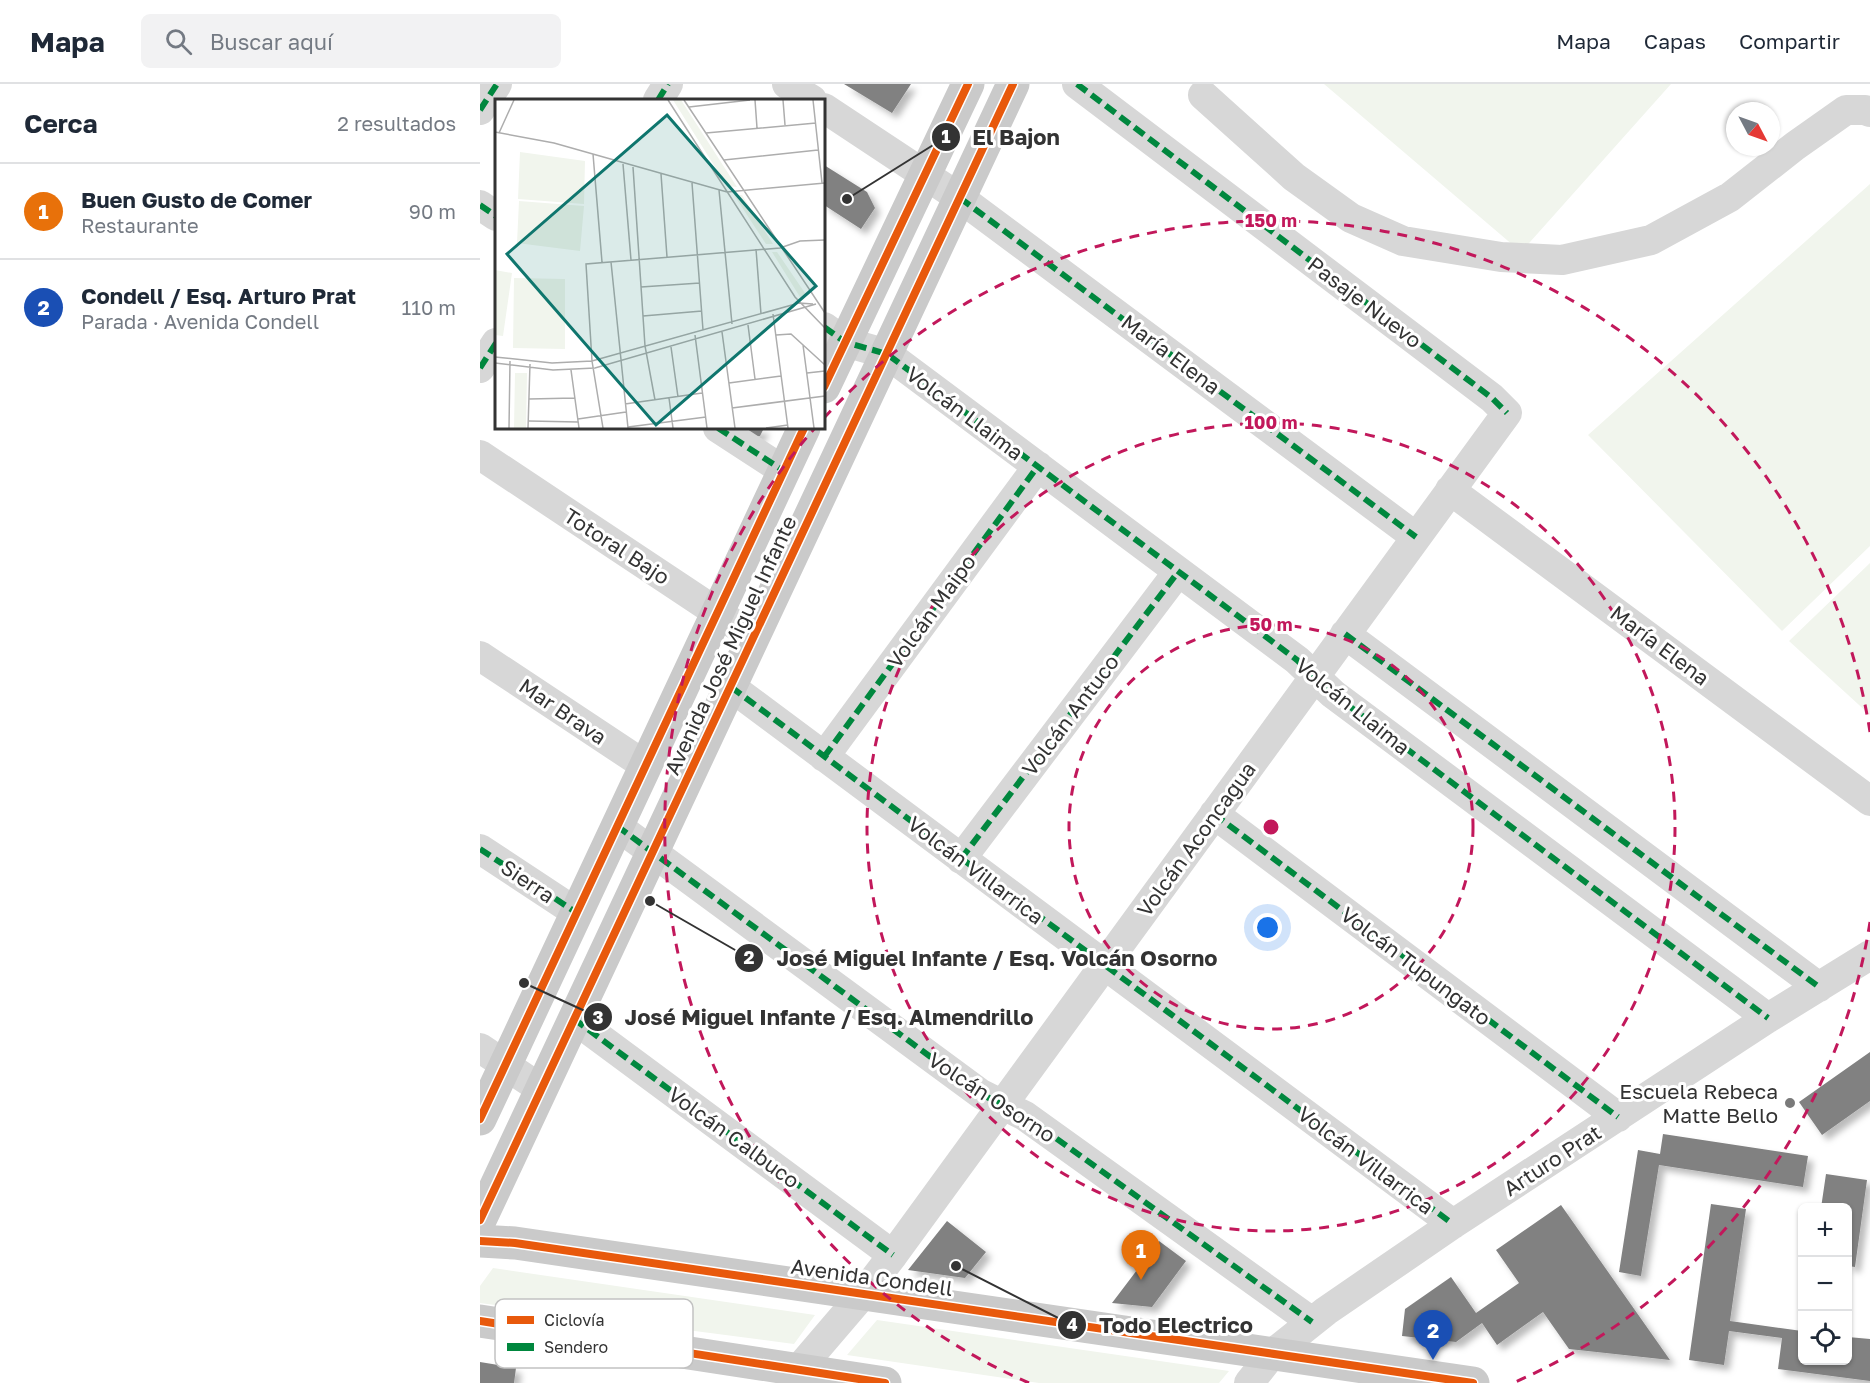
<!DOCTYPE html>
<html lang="es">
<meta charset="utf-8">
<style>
:root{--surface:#fff;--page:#f2f2f3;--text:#1f2937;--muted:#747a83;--line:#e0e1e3;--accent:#7a7a7a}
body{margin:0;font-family:"Golos Text",sans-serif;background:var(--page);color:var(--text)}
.controls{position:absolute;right:18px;bottom:18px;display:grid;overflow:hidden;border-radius:9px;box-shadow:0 2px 4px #0004}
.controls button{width:54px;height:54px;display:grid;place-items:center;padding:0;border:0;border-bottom:2px solid var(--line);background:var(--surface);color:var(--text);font:30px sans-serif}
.compass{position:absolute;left:1246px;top:18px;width:54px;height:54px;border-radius:50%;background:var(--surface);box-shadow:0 2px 4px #0004;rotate:131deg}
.you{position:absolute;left:788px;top:844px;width:21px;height:21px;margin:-15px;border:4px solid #fff;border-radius:50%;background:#1a73e8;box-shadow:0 0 0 9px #1a73e833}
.badge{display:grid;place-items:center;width:39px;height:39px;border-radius:50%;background:var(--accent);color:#fff;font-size:20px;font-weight:700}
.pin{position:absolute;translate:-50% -50px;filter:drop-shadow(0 2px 3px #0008)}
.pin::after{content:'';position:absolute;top:32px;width:21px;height:18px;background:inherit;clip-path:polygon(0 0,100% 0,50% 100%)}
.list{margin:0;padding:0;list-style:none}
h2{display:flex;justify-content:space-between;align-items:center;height:78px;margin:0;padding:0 24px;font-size:26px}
h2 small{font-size:20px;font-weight:400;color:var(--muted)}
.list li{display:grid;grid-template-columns:39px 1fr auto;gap:18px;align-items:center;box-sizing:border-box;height:96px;padding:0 24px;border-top:2px solid var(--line)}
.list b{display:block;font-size:22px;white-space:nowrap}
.list p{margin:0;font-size:20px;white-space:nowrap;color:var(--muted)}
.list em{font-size:20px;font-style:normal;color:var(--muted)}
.icon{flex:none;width:33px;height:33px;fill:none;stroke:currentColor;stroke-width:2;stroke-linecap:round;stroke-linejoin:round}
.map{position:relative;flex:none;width:1390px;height:1299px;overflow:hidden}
header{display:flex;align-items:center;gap:36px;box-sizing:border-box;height:84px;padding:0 30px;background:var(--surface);border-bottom:2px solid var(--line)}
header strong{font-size:28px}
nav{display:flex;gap:33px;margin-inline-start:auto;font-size:21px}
.search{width:420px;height:54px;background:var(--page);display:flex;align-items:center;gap:15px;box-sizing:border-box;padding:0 21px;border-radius:9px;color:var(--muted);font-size:22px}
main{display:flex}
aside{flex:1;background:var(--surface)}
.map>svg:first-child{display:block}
.green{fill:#f1f5ed}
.building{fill:#818181;filter:url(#shadow)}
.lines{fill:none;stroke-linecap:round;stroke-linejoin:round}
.minor{stroke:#d7d7d7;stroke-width:30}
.major{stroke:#cacaca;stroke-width:33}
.quiet{stroke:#00873e;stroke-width:6;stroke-dasharray:12 6;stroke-linecap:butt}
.cycleway-casing{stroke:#fff;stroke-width:11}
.cycleway{stroke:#e8590c;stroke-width:8}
.ring{fill:none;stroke:#c2185b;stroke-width:3;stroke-dasharray:10 8}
.poi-dot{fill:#7a7a7a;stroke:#fff;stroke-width:2}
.labels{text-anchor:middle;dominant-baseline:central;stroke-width:6;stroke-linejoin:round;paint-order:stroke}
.street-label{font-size:21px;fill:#333;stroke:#fff}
.poi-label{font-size:21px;fill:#333;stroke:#fff;text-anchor:end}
.inset-road{fill:none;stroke:#adadad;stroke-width:1.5}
.view{fill:#0f766e;fill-opacity:0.15;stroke:#0f766e;stroke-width:3}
.inset-edge{fill:none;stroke:#333;stroke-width:3}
.key{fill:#fff;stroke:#c2c2c2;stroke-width:1.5}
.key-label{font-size:16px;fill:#333}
.centre{fill:#c2185b;stroke:#fff;stroke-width:3}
.ring-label{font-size:18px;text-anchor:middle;font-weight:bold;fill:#c2185b;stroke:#fff;stroke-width:6;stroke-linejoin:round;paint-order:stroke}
.leader{fill:none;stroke:#333;stroke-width:2}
.callout-dot{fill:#333;stroke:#fff;stroke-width:2}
.mark-label{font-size:18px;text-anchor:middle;font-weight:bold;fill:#fff}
.callout-label{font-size:22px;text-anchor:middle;font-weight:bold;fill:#333;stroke:#fff;stroke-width:6;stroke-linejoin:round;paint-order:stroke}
</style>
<header>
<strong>Mapa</strong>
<div class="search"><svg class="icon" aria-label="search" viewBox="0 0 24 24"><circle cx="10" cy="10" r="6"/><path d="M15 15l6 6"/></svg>Buscar aquí</div>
<nav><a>Mapa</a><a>Capas</a><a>Compartir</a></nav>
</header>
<main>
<aside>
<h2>Cerca<small>2 resultados</small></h2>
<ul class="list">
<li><span class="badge" style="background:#e8710a">1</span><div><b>Buen Gusto de Comer</b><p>Restaurante</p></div><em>90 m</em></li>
<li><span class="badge" style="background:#1a4fb4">2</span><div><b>Condell / Esq. Arturo Prat</b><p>Parada · Avenida Condell</p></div><em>110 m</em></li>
</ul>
</aside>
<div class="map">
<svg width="1390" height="1299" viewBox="0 0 1390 1299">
<defs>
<filter id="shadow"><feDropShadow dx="5.5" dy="5.5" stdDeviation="3" flood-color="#0004"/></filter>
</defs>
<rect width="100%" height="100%" fill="#fff"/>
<path class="green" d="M844,0H1191L1041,168Z
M1390,100V462L1302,547L1108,351Z
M1390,479V631L1309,557Z
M13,1184L335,1231L314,1260L0,1219V1202Z
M397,1236L749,1287L739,1299H559L367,1271Z"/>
<path class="building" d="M364,0H431L412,29Z
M344,81L387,108L395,124L381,145L344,121Z
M255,344H284L280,352L273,353Z
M1390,968V1017L1342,1051L1319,1018Z
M1183,1050L1328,1072L1323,1103L1179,1081L1161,1192L1139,1188L1158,1066L1180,1070Z
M1346,1090L1387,1096L1375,1183L1368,1182V1124H1341Z
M1231,1120L1266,1125L1250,1237L1322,1247V1276H1368V1253L1390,1255V1297L1298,1285L1302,1254L1249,1247L1244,1281L1209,1276Z
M1081,1121L1190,1276L1089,1265L1063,1228L1017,1261L1002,1239L976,1258L922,1252L925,1225L971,1193L996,1229L1039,1199L1016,1166Z
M467,1137L506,1168L485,1194L428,1186Z
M679,1157L706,1177L672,1223L632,1219Z
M0,1278L36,1284L34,1299H0Z"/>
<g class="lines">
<path class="minor" d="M307,0L332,16
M723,11L814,93L871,134L923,157L1021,173L1082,176L1171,156L1250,113L1315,62L1366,26H1385L1390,28
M178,16L188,0
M344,24L480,114L936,453
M0,26L17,0
M0,121L16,132
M344,243L365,258L407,270L817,576L853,610L1288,934
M0,284L16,259
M238,344L304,387
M0,371L274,553
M970,406L1390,717
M865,550L1339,903
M0,572L166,682
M251,603L973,1140
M344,673L558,382
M734,730L1138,1033
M137,742L501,1010L545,1032L832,1238
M0,765L97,829
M481,775L698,488
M94,935L413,1171
M0,964L61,1005
M313,1299L318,1286L383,1210L413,1171L1027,329L1012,314L597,0
M769,1299L792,1270L846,1227L973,1140L1288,934L1390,871"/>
<path class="major" d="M344,303L488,0
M0,1035L324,344
M0,1136L533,0
M0,1157L35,1159L993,1299
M0,1237L405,1299"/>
<path class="quiet" d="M597,0L1012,314L1027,329
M178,16L188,0
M0,26L17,0
M480,114L936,453
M0,121L16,132
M344,243L365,258L407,270L817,576L853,610L1288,934
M0,284L16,259
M238,344L304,387
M865,550L1339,903
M251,603L973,1140
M344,673L558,382
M734,730L1138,1033
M137,742L501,1010L545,1032L832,1238
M0,765L97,829
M481,775L698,488
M94,935L413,1171"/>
<g class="cycleway-casing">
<path id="cycleway" d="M344,303L488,0
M0,1035L324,344
M0,1136L533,0
M0,1157L35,1159L993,1299
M0,1237L405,1299"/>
</g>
<use href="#cycleway" class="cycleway"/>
</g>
<g class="ring">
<circle cx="791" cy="743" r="202"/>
<circle cx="791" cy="743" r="404"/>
<path d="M1390 838A606 606 0 0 1 1033 1299M549 1299A606 606 0 0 1 334 345M344 334A606 606 0 0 1 1390 648"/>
</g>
<circle class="poi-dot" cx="1310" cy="1019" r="6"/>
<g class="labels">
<g class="street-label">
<text transform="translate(885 218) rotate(37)">Pasaje Nuevo</text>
<text transform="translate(691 270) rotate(37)">María Elena</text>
<text transform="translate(485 329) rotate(37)">Volcán Llaima</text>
<text transform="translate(137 462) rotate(33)">Totoral Bajo</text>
<text transform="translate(451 527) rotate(-54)">Volcán Maipo</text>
<text transform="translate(250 561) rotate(-65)">Avenida José Miguel Infante</text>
<text transform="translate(1180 561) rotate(37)">María Elena</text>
<text transform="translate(873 622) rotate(39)">Volcán Llaima</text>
<text transform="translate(83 627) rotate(34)">Mar Brava</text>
<text transform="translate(590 631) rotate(-53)">Volcán Antuco</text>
<text transform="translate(716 755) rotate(-54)">Volcán Aconcagua</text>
<text transform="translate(496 786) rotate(37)">Volcán Villarrica</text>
<text transform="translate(48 797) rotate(34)">Sierra</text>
<text transform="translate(936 882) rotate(37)">Volcán Tupungato</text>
<text transform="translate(512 1013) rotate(33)">Volcán Osorno</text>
<text transform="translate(254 1053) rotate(36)">Volcán Calbuco</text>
<text transform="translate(886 1076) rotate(37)">Volcán Villarrica</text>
<text transform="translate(1072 1076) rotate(-33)">Arturo Prat</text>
<text transform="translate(392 1193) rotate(8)">Avenida Condell</text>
</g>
<g class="poi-label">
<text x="1298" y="1007">Escuela Rebeca<tspan x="1298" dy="24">Matte Bello</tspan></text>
</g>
</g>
<g transform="translate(15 15)">
<rect width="330" height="330" fill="#fff"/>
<path d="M178,1H186L242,88L232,87ZM25,53L90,62L89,105L23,100ZM239,96H247L278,145H271ZM24,102L89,107L85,152L22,144ZM277,153H282L312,197L305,198ZM0,171L17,174L8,237L0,236ZM19,179L70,180V250L18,249ZM20,274H32L31,329H19Z" fill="#f1f5ed"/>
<path class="inset-road" d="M173,1L300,198L330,229M189,1L330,214M260,1L262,29M288,1L290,26M318,1L327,84M194,8L255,1M0,33L59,44L232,93L330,84M4,34L19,1M211,34L321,24M98,55L107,163M229,61L323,51M128,65L136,161M138,68L150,247L160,301M166,75L172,158M197,84L208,231M224,91L237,225M261,150L266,215M116,163L133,329M146,188L205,184M278,215L293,329M148,217L207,212M253,226L260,280M227,233L240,329M200,236L212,329M281,236L296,235L330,266M308,246L319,329M176,248L183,298M0,258L57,264L97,262L304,204L318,205M0,264L58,271L100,269L321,205M76,271L84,329M312,274L330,272M234,284L286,277M174,299L178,329M34,300L80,299M130,305L207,294M237,309L330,297M83,320L131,313M34,322L83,323M133,328L211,318M14,329L15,262M33,329L35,265M108,329L97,262L91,165L285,149L305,142L330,141M271,329L293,326"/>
<path class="view" d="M172,16L321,187L161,326L12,155Z"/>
<rect width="330" height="330" class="inset-edge"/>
</g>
<rect x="15" y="1215" width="198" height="69" rx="9" class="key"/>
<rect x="27" y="1232" width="27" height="8" fill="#e8590c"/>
<rect x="27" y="1259" width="27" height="8" fill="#00873e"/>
<g class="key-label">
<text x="64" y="1242">Ciclovía</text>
<text x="64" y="1269">Sendero</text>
</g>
<circle cx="791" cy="743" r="9" class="centre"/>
<g class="ring-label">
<text x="791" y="143">150 m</text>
<text x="791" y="345">100 m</text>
<text x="791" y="547">50 m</text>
</g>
<path class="leader" d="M367 115L466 53M170 817L269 874M44 899L118 933M476 1182L592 1241"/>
<g class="callout-dot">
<circle cx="367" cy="115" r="6"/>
<circle cx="170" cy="817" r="6"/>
<circle cx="44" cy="899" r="6"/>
<circle cx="476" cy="1182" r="6"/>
<circle cx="466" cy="53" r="15"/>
<circle cx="269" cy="874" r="15"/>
<circle cx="118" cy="933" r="15"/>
<circle cx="592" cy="1241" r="15"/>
</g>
<g class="mark-label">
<text x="466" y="59">1</text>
<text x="269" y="880">2</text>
<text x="118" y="940">3</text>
<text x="592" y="1247">4</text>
</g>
<g class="callout-label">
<text x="536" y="61">El Bajon</text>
<text x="517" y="882">José Miguel Infante / Esq. Volcán Osorno</text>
<text x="349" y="941">José Miguel Infante / Esq. Almendrillo</text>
<text x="696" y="1249">Todo Electrico</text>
</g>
</svg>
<div class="controls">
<button>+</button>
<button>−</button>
<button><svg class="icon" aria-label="locate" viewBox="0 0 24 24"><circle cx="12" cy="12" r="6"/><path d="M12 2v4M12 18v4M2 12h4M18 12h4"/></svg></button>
</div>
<svg class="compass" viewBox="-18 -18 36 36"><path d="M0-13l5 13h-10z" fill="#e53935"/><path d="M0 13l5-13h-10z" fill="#747a83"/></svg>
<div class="you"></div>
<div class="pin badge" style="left:661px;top:1196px;background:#e8710a">1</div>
<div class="pin badge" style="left:953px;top:1276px;background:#1a4fb4">2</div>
</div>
</main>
